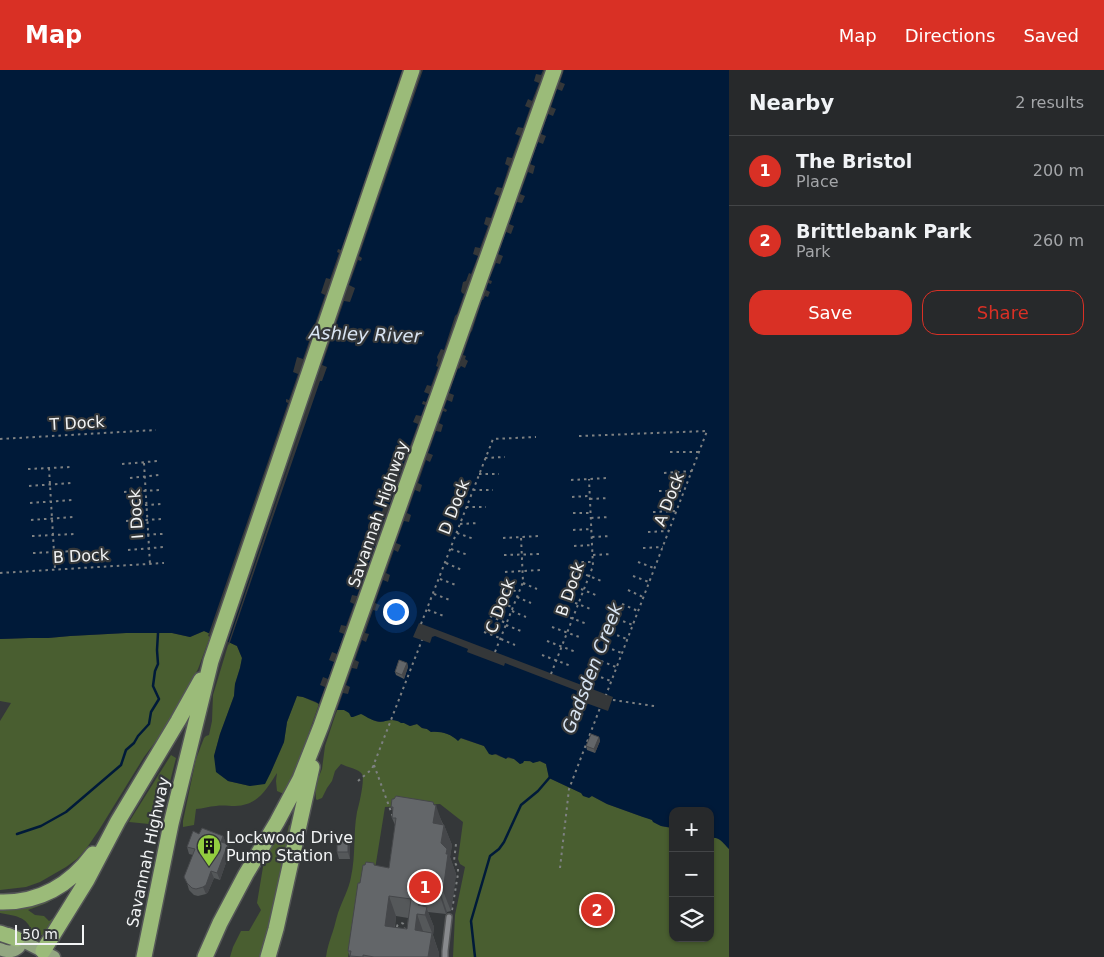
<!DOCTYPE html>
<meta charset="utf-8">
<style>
:root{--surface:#27292b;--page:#2f3133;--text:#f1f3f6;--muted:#a4a6a9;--line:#434547;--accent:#d93025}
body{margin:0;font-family:"DejaVu Sans",sans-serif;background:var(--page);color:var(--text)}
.controls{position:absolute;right:15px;bottom:15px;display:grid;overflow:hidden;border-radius:10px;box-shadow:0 1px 4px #0004}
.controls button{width:45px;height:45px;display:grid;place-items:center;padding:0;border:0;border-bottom:1px solid var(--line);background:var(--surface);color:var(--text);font:25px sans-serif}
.scale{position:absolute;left:15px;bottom:12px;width:69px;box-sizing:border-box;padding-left:5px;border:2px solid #f2f4f5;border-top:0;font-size:14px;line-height:18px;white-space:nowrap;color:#f2f4f5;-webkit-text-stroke:4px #343739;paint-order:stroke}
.you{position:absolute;left:395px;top:541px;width:18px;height:18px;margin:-12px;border:4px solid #fff;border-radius:50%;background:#1a73e8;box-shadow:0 0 0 8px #1a73e833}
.badge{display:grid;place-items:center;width:32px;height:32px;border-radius:50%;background:var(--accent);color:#fff;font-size:16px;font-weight:700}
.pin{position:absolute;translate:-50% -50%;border:2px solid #fff;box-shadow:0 1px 5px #0006}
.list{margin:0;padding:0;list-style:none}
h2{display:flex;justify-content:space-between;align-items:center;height:65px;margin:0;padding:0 20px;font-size:21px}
h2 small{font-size:16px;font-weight:400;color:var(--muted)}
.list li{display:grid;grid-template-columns:32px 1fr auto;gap:15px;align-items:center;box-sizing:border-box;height:70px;padding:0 20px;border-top:1px solid var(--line)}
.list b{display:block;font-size:19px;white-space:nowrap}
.list p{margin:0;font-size:16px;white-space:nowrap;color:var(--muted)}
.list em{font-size:16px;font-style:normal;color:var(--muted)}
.actions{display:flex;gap:10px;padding:15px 20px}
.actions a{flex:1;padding:11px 0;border:1px solid var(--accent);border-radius:15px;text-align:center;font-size:18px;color:var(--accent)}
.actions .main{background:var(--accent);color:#fff}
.icon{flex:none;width:28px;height:28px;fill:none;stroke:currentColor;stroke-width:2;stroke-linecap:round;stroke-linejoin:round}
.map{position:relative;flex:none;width:729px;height:887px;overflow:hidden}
header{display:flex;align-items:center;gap:30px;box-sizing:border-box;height:70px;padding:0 25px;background:var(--accent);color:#fff}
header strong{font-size:24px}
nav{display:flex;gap:28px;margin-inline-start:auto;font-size:18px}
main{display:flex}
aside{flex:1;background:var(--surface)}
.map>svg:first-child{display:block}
.green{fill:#495e30}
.water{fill:#001a39}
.pier{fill:#343739}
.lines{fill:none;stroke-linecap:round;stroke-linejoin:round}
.stream{stroke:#001a39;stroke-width:2.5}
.lane-casing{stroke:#545657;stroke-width:8}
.primary-casing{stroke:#545657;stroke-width:15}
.highway-casing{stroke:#545657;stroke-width:18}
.path{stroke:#7e8182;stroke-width:2;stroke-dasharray:2.5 4;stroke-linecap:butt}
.lane{stroke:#888a8d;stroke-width:5}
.primary{stroke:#93a781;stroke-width:12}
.highway{stroke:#9bbb79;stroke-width:15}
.wall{fill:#55585a;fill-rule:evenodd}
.shaded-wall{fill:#45474a}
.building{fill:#636669;stroke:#45474a;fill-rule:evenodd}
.labels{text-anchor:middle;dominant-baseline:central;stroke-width:4.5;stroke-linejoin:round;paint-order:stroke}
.street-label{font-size:16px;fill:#f2f4f5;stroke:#343739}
.poi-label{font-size:16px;fill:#f2f4f5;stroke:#343739;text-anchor:start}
.water-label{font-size:18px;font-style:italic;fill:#d9e5f3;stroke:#343739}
</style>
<header>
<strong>Map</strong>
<nav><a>Map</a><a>Directions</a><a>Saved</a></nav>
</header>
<main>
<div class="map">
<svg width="729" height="887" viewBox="0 0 729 887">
<rect width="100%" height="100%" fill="#343739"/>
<path class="green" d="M204,561L211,564L198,599L170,652L144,687L99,760L86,779L77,789L66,797L40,812L26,817L0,820V651L11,633L0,631V569L29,568H48L70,566L126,563H172L190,567Z
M229,572L237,576L242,588L240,598L235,614L234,626L220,664L214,686L228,711L250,716L270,704L284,672L287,652L297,626L303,627L319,634L299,691L284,724L277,721L276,711L277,703C266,720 257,736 235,736C229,736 222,735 216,736C209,736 203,739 196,739L194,755L183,757V751L196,689L204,668L206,666L209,665L212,651L213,625Z
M337,640C337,640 343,640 344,640C351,641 351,647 361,643C366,646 373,651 379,652C383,652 387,650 391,650C398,650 404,653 410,656L417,654L422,658L427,659L431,662C441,661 451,664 458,670L460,668L484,676L488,681L501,687L514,689L520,694L524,691L537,692L539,691L546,694L549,708L581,723L592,726L607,734L643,747C653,748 652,752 659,755C663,757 668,757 673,758V868H710V768C720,766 723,773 729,779V887H453L455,845L465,797L460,794L458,789L463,752L440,734L385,737L375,799L356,846L348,887H326C327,878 330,870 333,861C335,855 336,849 338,843C342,831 349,819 351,807C356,785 353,763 357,742C359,735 365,710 362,704C359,699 347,697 341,694L335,701L332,711L327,718L322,728L317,730L316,729L315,716L322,699L325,676Z
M171,685L176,688L159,755L129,752Z
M289,755L291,756L281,796L282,798L262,887H230L233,877L241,861H249L261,840L257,833L263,797L262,763L285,772Z
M62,820V824L47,833L28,840L35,845L44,846L49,851L58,845L67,826L71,822L73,824L50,866L46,864L39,866L32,862C27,846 15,846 0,843V838C22,836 42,831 62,820Z"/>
<path class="water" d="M0,0H729V779C723,773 720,766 710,768V741H673V758L661,756L653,752L652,750L643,747L607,734L592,726L589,728L583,726L581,723L549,708L546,694L540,691L533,693L530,691H524L523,693L520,694L514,689L508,687L506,689L496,684L492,685L489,684L484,676L461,668L458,671C451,664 441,661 431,662L427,659L422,658L417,654L410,656L404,653H401C391,646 385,654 376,651C371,650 365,646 361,644L353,647H351L349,643L344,640H328L316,632L303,627L297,626L287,652L284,672L270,704L265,714L250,716L228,711L216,702L214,686L220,664L234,626L235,614L240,598L242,588L237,576L204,561L190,567L172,563H126L70,566L48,568H29L0,569Z"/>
<path class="pier" d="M402,0H423L359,186L362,188L361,191L358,190L349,215L355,218L354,221L350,232L344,231L322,295L327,297L322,311H320L229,575L228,574L307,340L227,574L208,566L288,333L286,332V329L289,330L298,304L293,302L297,287L303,289L325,225L321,223L326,208L330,209L339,183L337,182L338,179L341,180Z
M543,0H564L560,12L565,14L562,21L557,19L551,37L556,39L553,46L548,44L541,64L546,66L543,74L538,72L530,94L535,96L533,104L528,102L520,124L525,126L522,133L517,132L509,154L514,156L511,164L506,162L498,184L503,186L500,194L496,193L489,210L492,211L491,214L488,213L486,220L490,222L488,227L485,226L483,230H482L472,261L471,262L463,285L466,286L465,289L468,291L465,298L461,296L459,299L458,298L449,323L454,325L452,332L447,330L444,338L447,340L446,342L443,341L439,353L443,355L441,362L436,361L428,383L433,385L430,392L426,390L418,413L422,415L420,422L415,420L407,443L411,445L409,452L404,451L396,473L401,475L398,482L394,480L386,503L390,505L388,512L383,510L375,533L380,535L377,541L373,540L365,563L369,564L366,572L362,570L355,590L359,592L357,599L352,598L346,615L350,617L348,624L343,623L336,643L327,642L318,636L325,617L320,615L323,607L328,609L334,592L329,590L332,582L337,584L344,564L339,562L341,555L346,556L354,534L350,532L352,525L357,526L365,504L360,502L363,495L368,496L376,474L371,472L373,465L378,466L386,444L382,442L384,435L389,436L397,414L392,412L395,405L399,406L407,384L403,382L405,375L410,376L418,354L413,352L416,345L421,346L425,335L422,334L423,331L426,332L429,324L424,322L427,315L431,316L438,297L436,296L438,290L437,287L441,279L444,280L455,246L457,244L464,224L462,223L461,221L463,212L466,211L469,203L471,204L478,186L473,184L475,177L480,178L488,156L484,154L486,147L491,148L499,126L494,124L497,117L502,118L509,96L505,94L507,87L512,88L520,66L515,64L518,57L523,58L530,38L525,36L528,29L532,31L539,13L534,11L536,4L541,5Z
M419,553L613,627L608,641L586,633L589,627L588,625L505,593L504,596L467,582L468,579L435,566L432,567L430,573L413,567Z"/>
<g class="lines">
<path class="stream" d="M17,764L41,756L66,742L121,695L126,680L134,673L138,666L149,654L151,642L159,629L153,616L155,601L158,594L157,580L158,563
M475,887L471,851L490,786L499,779L504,772L521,735L538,721L550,707"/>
<g class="lane-casing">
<path id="lane" d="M445,887V881L449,847"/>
</g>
<g class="primary-casing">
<path id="primary" d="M9,864L54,887
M0,879C7,882 13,883 19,877L17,869"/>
</g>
<g class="highway-casing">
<path id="highway" d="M0,832C39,833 70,815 93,784
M0,863L17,869
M43,881L87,810L118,751L178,651L201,610
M144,887L171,754L211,591L412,0
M205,887L220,853L246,804L277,752L300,709L321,656L554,0
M268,887L276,859L312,697"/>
</g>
<path class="path" d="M579,366L707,361L606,625
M0,369L156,360
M670,382H699
M485,388L505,387
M144,393L150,494
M122,394L158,391
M49,398L55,499
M28,399L70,397
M664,403L692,401
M479,404H499
M130,408L159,405
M571,410L607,408
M29,416L71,413
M473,420H493
M659,421H684
M124,422L161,420
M572,427L589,426
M590,429L608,428
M30,433L72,430
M132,436L161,434
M466,437H486
M653,442L676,441
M573,443H590
M591,448L609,447
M31,450L74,447
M126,451L162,449
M460,454L479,453
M573,460L591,459
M648,462L668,461
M457,463L474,469
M134,465L163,464
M32,466L75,464
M592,467L610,466
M503,468L539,466
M574,476L592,475
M643,478L663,477
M451,479L468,485
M128,480L164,477
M33,483L76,481
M504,485L540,484
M593,485L611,484
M575,492H592
M638,492L654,498
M446,493L462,500
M574,500L604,512
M505,502L540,500
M0,503L164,493
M633,506L649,512
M440,509L456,515
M523,513L537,519
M569,514L598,526
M501,516L518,522
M628,520L643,527
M434,524L450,530
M517,527L531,533
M563,528L593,540
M496,531L512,537
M622,534L638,541
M428,540L444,546
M512,541L526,547
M558,543L587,554
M490,546L506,553
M617,549L633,555
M421,554L493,369L536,367
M506,555L521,561
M552,557L582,568
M484,562L500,568
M611,563L627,569
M501,569L515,575
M547,571L576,582
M606,577L622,583
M495,582L523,512L521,467
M542,585L571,596
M601,591L616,597
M551,604L593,496L589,409
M595,605L611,611
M613,630L654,636
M374,695L393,747
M358,711L372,699L422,570
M560,798L569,719L600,638
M452,840L458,804V798L454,791L456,774
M397 857a4 4 0 1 1 8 0a4 4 0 1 1-8 0Z"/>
<use href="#lane" class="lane"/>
<use href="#primary" class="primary"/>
<use href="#highway" class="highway"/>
</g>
<path class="wall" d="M407,593L408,597L404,609L396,605L395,602Z
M599,667L600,671L595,683L587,680L586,676Z
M433,732L443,754L444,755L452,775L450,787L456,804L451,841L447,842L446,844L428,842L434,857L433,865L439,883V887H350L348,881L360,813L365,795L375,796L389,798L395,755L392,748L393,741L391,737ZM396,846L408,848L407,859L395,857Z
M199,764L223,766L226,774L230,781L220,810L214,808L208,822L206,824L198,826L194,825L189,820L187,813L193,785L189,784L187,777Z
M350,771V789H339L337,782Z"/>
<path class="shaded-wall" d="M407,593L408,597L404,609L402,605Z
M599,667L600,671L595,683L594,679Z
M433,732L435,737L436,735L443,756L433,753Z
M444,755L452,775L450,787L456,804L451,841L443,821L441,773Z
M348,764L350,771V789L348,782Z
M223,766L226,773L224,779L221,772Z
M228,774L230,781L220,810L217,803Z
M211,801L214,808L208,822L206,824L203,817Z
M420,821L434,857L433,865L425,845L418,835Z
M440,821L447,842L446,844L439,823Z
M389,826L396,846L392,876L385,856Z
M417,844L424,864L415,860Z
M432,863L439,883V887H428Z"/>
<path class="building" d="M399,590L407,593L402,605L395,602Z
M591,664L599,667L594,679L586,676Z
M396,726L433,732L434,735H436L433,753L444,755L441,773L447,779L446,784H448L443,821H440L439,823L420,821L418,835L427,837L425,845L417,844L415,860L432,863L428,887H374L363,885V887L350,886L351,881H348L358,813H360L363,795H365L366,792L374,793V795L389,798L396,748H392L393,737H391L392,729H394ZM389,826L411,829L407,859L385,856Z
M202,758L223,766L221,772L228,774L217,803L211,801L206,815L203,817L196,819L192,818L187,813L184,807L195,779L187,777L193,761L199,764Z
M337,764H348V782H337Z"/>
<defs>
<g id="building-pin" transform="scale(1.25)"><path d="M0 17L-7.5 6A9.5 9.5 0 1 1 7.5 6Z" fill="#92cd3f" stroke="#343739"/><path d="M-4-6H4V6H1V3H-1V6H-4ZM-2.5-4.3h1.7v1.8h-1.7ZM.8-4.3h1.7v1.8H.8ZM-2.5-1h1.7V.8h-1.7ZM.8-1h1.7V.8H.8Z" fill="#111"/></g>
</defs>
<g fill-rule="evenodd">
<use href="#building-pin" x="209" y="776"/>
</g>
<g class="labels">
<g class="street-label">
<text transform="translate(77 353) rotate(-3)">T Dock</text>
<text transform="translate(669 429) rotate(-69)">A Dock</text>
<text transform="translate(454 437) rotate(-69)">D Dock</text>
<text transform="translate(136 444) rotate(-94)">I Dock</text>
<text transform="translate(378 444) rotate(-71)">Savannah Highway</text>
<text transform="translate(81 486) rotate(-3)">B Dock</text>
<text transform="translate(570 519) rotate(-71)">B Dock</text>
<text transform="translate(500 536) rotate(-70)">C Dock</text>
<text transform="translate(148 782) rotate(-78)">Savannah Highway</text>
</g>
<g class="poi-label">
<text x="226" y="767">Lockwood Drive<tspan x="226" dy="18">Pump Station</tspan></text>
</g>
<g class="water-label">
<text transform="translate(365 264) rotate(2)">Ashley River</text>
<text transform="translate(592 598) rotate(-69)">Gadsden Creek</text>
</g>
</g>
</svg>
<div class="controls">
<button>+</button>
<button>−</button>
<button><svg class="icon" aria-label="layers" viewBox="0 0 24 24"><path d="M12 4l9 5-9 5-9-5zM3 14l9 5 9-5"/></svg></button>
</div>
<div class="scale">50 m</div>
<div class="you"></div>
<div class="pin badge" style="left:425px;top:817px">1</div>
<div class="pin badge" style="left:597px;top:840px">2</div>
</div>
<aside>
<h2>Nearby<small>2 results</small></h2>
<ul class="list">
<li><span class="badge">1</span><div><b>The Bristol</b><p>Place</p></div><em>200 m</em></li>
<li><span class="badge">2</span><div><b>Brittlebank Park</b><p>Park</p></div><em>260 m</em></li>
</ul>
<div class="actions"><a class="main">Save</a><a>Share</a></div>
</aside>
</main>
